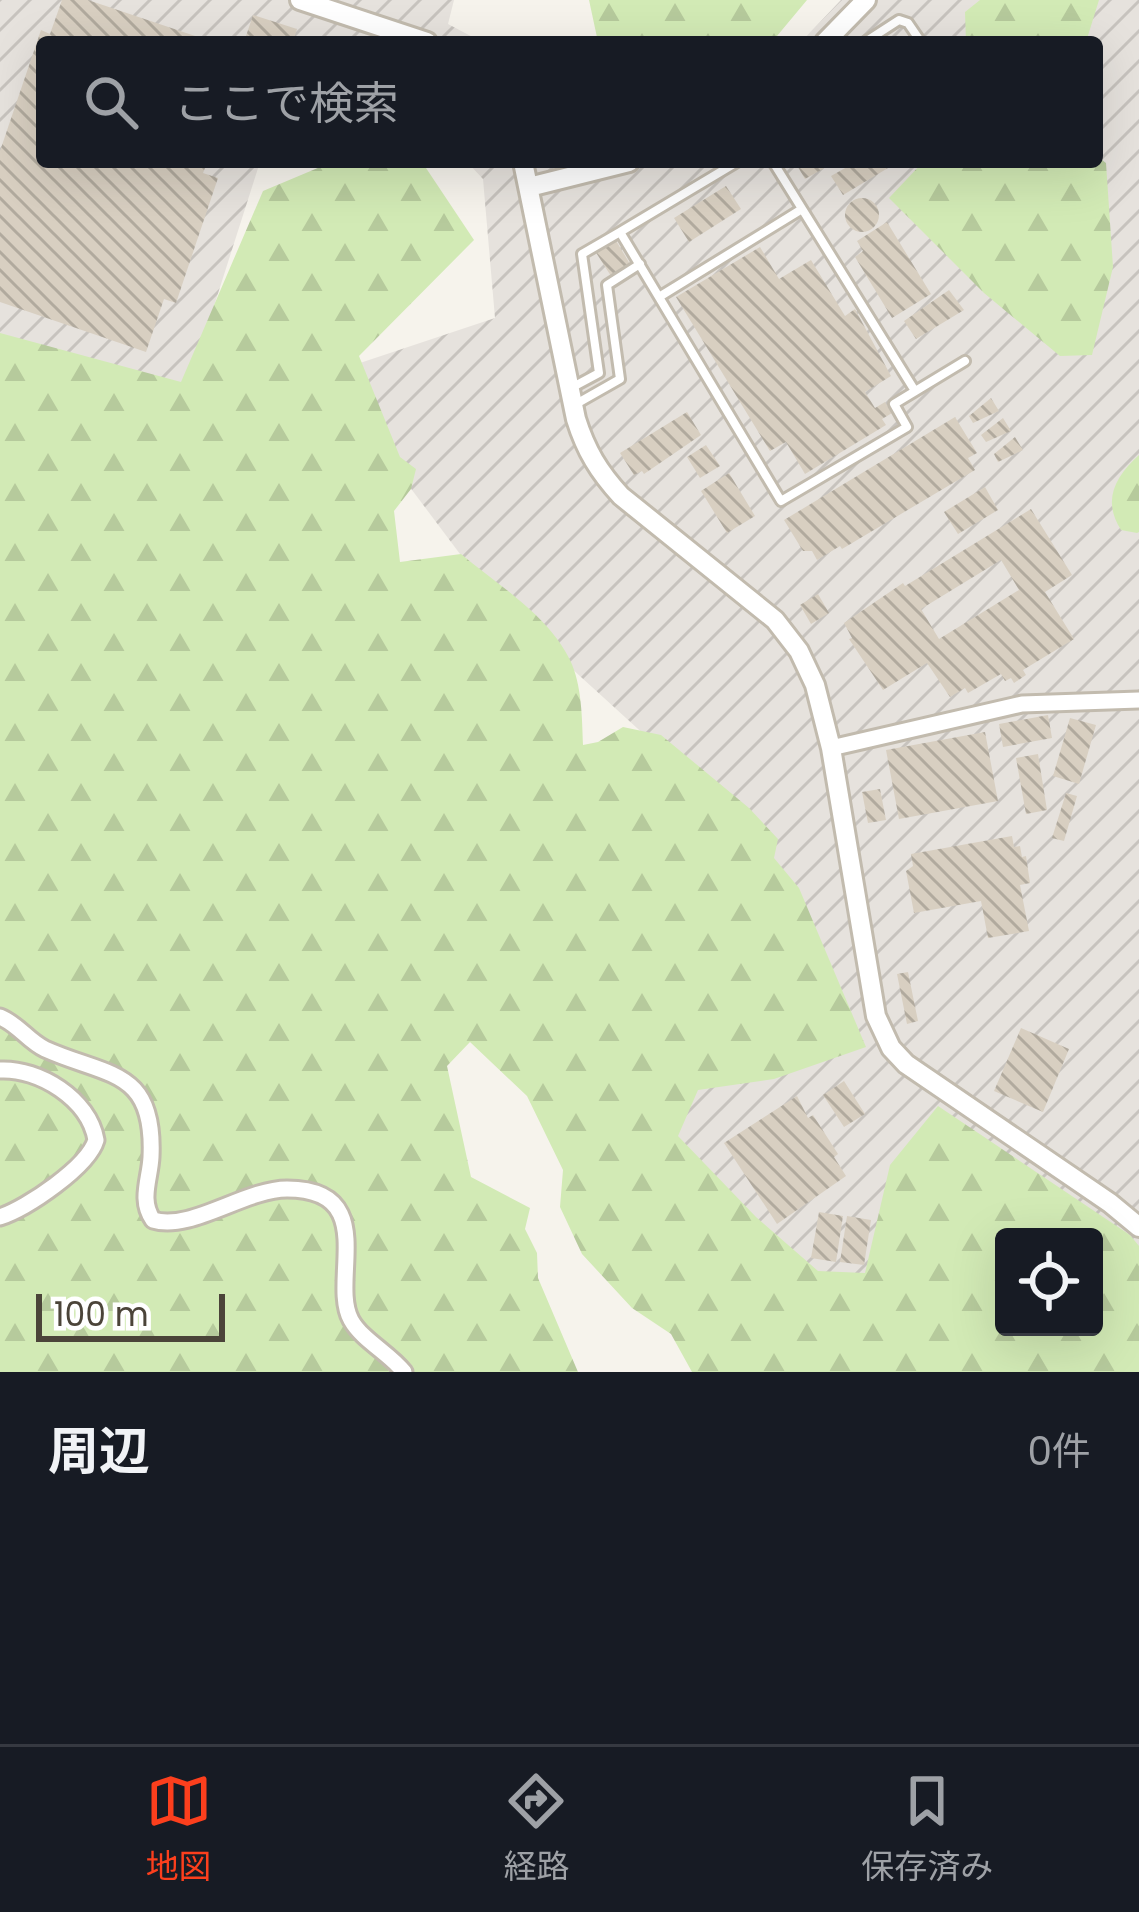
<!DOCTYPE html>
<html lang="ja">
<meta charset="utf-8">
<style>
:root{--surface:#171b24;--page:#242831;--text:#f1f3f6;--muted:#9ea1a6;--line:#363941;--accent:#fc3f1d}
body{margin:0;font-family:Poppins,"Noto Sans JP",sans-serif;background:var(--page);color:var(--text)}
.controls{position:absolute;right:36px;bottom:36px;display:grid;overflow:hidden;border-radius:12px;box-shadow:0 12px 48px #0002}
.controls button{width:108px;height:108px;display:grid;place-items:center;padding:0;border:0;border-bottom:3px solid var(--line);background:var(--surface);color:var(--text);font:60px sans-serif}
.scale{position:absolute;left:36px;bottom:30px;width:189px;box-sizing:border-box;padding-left:12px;border:6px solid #4b4439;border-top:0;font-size:33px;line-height:42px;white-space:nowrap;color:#4b4439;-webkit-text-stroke:9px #fff;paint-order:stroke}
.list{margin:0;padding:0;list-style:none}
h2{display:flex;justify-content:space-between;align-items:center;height:156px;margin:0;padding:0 48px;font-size:51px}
h2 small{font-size:39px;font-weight:400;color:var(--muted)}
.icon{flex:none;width:66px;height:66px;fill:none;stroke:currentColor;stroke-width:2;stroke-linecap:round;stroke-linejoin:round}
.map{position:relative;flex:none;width:1139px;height:1372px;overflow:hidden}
.search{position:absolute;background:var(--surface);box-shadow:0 12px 48px #0002;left:36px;right:36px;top:36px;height:132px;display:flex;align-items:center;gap:30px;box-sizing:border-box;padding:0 42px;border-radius:12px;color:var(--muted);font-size:45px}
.sheet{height:372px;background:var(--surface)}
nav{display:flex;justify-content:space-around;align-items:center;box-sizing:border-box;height:168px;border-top:3px solid var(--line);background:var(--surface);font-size:33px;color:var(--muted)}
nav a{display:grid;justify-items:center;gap:6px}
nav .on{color:var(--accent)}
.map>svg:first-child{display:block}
.industrial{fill:url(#industrial-furrows)}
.forest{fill:url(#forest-firs);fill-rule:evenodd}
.building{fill:url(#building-back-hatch);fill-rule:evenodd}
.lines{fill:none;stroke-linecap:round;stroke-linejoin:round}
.service-casing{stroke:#c2bbae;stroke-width:14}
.minor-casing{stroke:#c2bbae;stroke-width:21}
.tertiary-casing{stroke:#c2bbae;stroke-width:24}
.service{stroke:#fff;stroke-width:8}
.minor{stroke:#fff;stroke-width:15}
.tertiary{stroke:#fff;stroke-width:18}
</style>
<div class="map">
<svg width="1139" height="1372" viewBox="0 0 1139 1372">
<defs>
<pattern id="industrial-furrows" width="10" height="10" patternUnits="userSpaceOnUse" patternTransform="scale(3)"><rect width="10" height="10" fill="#e6e2dd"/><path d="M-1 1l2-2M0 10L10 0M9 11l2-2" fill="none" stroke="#c7c3be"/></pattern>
<pattern id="forest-firs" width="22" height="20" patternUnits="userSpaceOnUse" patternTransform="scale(3)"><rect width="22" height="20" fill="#d2eab5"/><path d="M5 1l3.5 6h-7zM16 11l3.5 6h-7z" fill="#b6ca9c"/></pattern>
<pattern id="building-back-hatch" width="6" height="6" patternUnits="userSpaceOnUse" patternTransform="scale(3)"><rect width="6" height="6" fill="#d8cfc1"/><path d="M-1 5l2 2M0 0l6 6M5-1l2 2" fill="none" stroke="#b1aa9e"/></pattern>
</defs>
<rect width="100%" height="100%" fill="#f6f3ec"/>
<path class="industrial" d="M0,0H454L448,24L482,42H42V162H264L259,165L184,400L0,347Z
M841,0H1139V1267L936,1119L876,1281L809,1282L661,1142L739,821L490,594L403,478L348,367L495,318L483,179L467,162H1097V42H801Z"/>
<path class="forest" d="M589,0H807L772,42H598Z
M980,0H1099L1086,42H966L965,12Z
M1097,156L1106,163L1113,267L1092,355L1060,356L984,293L889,198L923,162H1097Z
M332,162H422L474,240L359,356L400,457L416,469L411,489L394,511L400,562L461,554C498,585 549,616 570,660C582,685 582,718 583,745L598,742L623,727L661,735L749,808L778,839L774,858L799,888L866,1047L774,1079L698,1090L678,1136L756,1217L818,1271L865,1273L890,1165L938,1106L1130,1235L1139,1246V1372H692L671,1334L632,1308L582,1254L560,1207L563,1170L527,1096L470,1042L447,1066L471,1177L530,1208L525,1229L537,1253L538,1278L578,1372H0V333L181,382L263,191ZM1004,1237H1094V1327H1004Z
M1139,455V532L1137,533L1121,530C1102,500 1115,477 1139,455Z"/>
<path class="building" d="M62,0H88L210,41L42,42V162H203L207,163L203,173L218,178L176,303L164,299L146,352L0,302V151L41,30L50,34Z
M253,15L297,29L293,42H244Z
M795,162H826L828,166L805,179Z
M844,162H885L888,168L843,195L831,176L847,167Z
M726,186L741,209L689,242L674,218Z
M845 215a17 17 0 1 1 34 0a17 17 0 1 1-34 0Z
M887,222L931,294L892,318L855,257L863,251L857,241Z
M615,239L630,264L611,276L595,251Z
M760,247L779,279L811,260L845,316L855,309L891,376L865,392L875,408L885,402L892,413L882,419L886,425L805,474L786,442L770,451L676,297Z
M949,290L964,310L916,339L904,321Z
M991,398L999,411L973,423L969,416Z
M687,412L701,435L644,474L642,471L634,475L620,453Z
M955,417L977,453L968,458L975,470L842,549L840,546L817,560L812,551H803L784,520Z
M1003,418L1011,431L986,442L981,435Z
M1015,437L1023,450L998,462L994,454Z
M706,445L720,466L700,478L687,457Z
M729,473L755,516L727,533L701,491Z
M985,487L998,510L958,534L944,512Z
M1031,509L1072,575L1045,592L1074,639L1023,670L1026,675L1014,683L1011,678L1005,681L1001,674L968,693L965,688L950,697L927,663L883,690L849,639L852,638L844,623L903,583L905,586ZM1001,560L1019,590L939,639L921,609Z
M818,594L829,613L811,624L800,605Z
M1048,715L1052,738L1003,747L999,724Z
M1070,718L1096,725L1079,784L1053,776Z
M985,732L998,801L899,819L886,750Z
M1038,754L1047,810L1026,814L1016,758Z
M880,789L886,820L868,823L862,792Z
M1066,793L1077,796L1064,841L1052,838Z
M1012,836L1014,847L1020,846L1022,857L1026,856L1030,883L1020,885L1029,931L988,938L981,901L914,913L906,871L913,866L911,854Z
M908,972L918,1021L907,1024L897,974Z
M1021,1028L1069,1049L1043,1112L994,1091Z
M844,1081L865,1114L844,1127L823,1095Z
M797,1096L808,1118L813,1115L838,1154L834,1157L846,1176L777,1224L724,1143Z
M819,1212L843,1216L836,1262L811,1258Z
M847,1216L871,1220L864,1265L840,1262Z"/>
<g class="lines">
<g class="service-casing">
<path id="service" d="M865,42L899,20L908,23L921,42
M737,162L620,232L781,501L907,427L894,404L965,361
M773,162L915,391
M659,297L802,209
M571,388L599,373L582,254L620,232
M576,404L620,379L607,285L640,264"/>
</g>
<g class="minor-casing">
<path id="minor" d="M831,748L1022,704L1139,700
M0,1017C18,1024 28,1041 45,1049C107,1077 155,1068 151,1157C150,1179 139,1200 153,1220C190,1232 245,1189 287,1189C381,1189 329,1280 351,1320C362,1340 389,1353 404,1372
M0,1070C39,1068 89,1099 96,1140C88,1167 27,1208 0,1217"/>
</g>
<g class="tertiary-casing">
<path id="tertiary" d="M300,0L427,42
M825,42L866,0
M523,162L576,419C586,451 599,472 621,496L775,620L799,651L815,685L831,748L876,1016L891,1048L906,1064L1110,1203L1139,1227
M529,187L629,162"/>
</g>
<use href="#service" class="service"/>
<use href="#minor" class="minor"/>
<use href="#tertiary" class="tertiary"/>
</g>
</svg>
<div class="controls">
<button><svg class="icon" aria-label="locate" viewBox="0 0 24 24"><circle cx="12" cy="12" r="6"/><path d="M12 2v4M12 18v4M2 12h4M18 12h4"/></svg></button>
</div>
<div class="scale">100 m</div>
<div class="search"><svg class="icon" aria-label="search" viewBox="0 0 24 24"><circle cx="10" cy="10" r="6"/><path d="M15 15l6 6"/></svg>ここで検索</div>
</div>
<section class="sheet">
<h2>周辺<small>0件</small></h2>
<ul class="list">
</ul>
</section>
<nav>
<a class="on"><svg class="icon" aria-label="map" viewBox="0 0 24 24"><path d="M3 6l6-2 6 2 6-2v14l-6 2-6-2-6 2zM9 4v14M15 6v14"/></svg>地図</a>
<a><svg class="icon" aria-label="directions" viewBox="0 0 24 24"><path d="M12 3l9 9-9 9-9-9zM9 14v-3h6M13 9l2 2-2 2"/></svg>経路</a>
<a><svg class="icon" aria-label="saved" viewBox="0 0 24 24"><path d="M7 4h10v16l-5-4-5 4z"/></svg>保存済み</a>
</nav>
